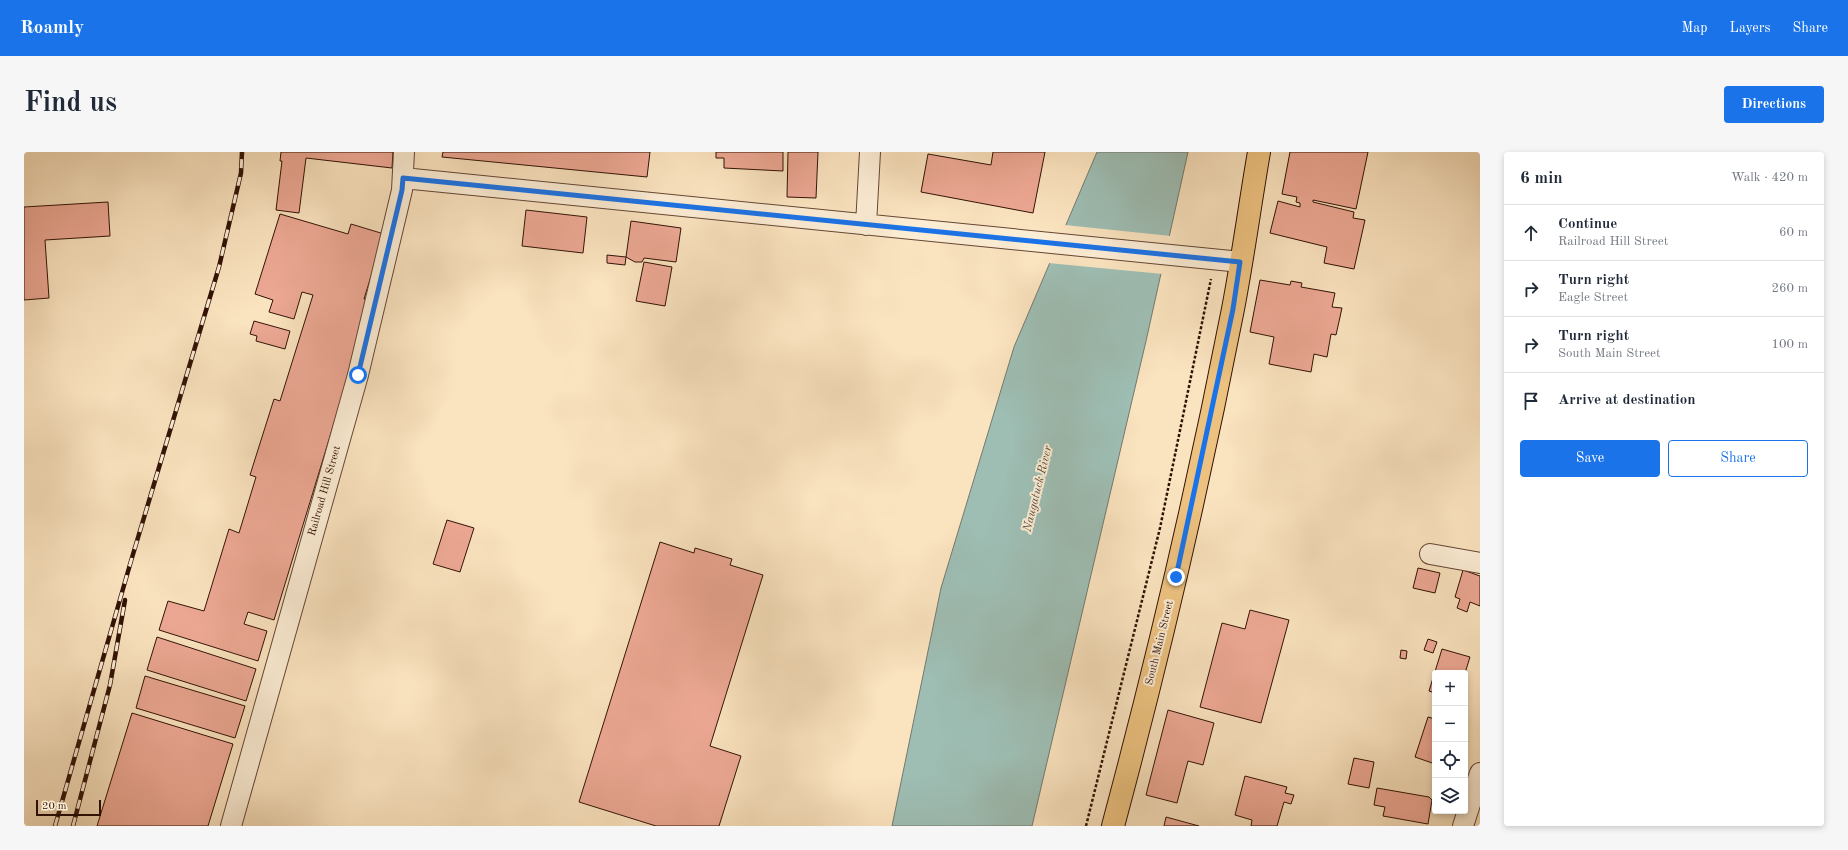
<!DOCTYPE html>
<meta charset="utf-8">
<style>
:root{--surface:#fff;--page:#f6f6f7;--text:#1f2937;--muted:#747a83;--line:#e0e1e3;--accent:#1a73e8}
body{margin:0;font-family:"Old Standard TT",serif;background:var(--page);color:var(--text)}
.controls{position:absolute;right:12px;bottom:12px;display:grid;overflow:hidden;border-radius:4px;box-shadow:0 2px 6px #0003}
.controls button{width:36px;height:36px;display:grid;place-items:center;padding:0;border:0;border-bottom:1px solid var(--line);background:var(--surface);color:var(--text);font:20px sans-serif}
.scale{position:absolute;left:12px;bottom:10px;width:65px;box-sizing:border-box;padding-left:4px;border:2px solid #321205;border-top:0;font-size:11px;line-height:14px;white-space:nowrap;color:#321205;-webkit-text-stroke:3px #fcedd5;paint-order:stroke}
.stop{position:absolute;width:12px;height:12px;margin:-9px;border:3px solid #1a73e8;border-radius:50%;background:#fff}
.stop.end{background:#1a73e8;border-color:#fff;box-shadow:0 1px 4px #0008}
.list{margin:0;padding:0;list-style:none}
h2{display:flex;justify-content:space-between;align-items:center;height:52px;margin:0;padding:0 16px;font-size:17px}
h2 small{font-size:13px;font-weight:400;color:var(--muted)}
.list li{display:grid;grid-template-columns:26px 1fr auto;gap:12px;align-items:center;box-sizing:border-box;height:56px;padding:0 16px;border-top:1px solid var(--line)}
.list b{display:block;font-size:15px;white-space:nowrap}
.list p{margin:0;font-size:13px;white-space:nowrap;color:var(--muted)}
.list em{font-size:13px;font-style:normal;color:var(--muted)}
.actions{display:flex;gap:8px;padding:12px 16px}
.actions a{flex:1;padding:9px 0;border:1px solid var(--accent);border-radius:4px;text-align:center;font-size:14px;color:var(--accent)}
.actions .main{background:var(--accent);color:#fff}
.icon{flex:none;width:22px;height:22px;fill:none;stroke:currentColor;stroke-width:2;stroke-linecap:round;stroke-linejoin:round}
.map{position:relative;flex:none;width:1456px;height:674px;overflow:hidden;border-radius:4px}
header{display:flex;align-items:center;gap:24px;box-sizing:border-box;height:56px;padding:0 20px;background:var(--accent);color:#fff}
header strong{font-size:19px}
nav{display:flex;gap:22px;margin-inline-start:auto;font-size:14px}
.intro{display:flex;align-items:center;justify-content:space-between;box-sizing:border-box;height:96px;padding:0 24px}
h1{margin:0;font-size:28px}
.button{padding:10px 18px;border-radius:4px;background:var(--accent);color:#fff;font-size:14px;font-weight:700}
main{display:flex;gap:24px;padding:0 24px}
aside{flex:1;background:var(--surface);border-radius:4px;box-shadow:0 2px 6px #0003}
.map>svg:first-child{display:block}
.water{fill:#9ebeb4;stroke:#73796e}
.pier{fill:#fae3bf}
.building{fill:#eda894;stroke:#321205}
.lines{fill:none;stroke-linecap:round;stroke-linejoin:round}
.minor-casing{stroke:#644634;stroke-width:22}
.primary-casing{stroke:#321205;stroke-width:24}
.path{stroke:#321205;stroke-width:2.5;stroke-dasharray:3 2;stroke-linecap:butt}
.minor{stroke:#fcedd5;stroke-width:20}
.primary{stroke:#edc280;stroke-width:22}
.rail-casing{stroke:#321205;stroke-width:4.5}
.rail{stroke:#fcedd5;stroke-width:3;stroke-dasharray:9;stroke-linecap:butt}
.route{stroke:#1a73e8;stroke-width:5}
.labels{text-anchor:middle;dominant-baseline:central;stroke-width:4;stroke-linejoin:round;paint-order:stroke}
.street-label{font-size:11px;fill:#321205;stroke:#fcedd5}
.water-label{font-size:12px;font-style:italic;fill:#584e42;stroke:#fcedd5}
</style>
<header>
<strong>Roamly</strong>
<nav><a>Map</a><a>Layers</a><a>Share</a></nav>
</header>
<div class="intro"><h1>Find us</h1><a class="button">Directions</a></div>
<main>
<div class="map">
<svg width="1456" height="674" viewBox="0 0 1456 674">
<rect width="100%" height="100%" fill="#fae3bf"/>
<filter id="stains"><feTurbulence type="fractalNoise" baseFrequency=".005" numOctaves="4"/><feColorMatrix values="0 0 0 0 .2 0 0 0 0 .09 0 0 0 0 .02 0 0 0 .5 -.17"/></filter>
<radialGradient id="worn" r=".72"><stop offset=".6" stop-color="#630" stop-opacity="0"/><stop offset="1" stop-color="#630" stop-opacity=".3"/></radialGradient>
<path class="water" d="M1073,0H1164L1122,189L1008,674H868L917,436L990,195Z"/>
<path class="pier" d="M1041,73L1147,84L1139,122L1024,111Z"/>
<path class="building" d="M257,0H369L368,16L282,6L275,61L252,58L258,9H256Z
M419,0H626L623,25L418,5Z
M692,0H759V19L700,16V6H692Z
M764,0H794L792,46L763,45Z
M969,0H1021L1009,61L897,40L904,2L967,13Z
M1266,0H1344L1332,57L1289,48V50L1330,60L1329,66L1341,68L1330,117L1300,111L1303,95L1246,81L1254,49L1276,55V51L1272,50L1273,45L1258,42Z
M84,50L86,84L21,88L25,146L0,148V55Z
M502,58L563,65L559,101L498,94Z
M256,62L324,82L327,72L360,82L340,147L347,150L250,468L224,460L220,472L243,479L234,509L135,478L144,449L180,459L205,377L215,381L232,325L226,323L250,247L256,249L289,143L278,140L270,167L245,160L249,148L231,142Z
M607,69L657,76L652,110L620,106L618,110H611L602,105Z
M583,103L602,105L601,113L583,111Z
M620,110L648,115L641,154L612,149Z
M1236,128L1266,133L1267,129L1278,131L1277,135L1311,141L1308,155L1318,156L1312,183L1307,182L1303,205L1290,202L1287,220L1245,212L1250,185L1226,180Z
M230,169L266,179L261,197L232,189L233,184L226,182Z
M423,368L450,376L436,420L409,412Z
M636,390L670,401L671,396L708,407L706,413L739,423L686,594L717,604L695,674H632L555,650Z
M1394,416L1416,421L1411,441L1389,436Z
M1439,418L1456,424V454L1446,450L1443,460L1433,456L1436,447L1431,445Z
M1226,458L1265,468L1237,571L1176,555L1198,471L1221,477Z
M133,485L232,517L222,549L123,518Z
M1404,487L1413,490L1409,501L1400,498Z
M1418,497L1446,505L1441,521H1411V541L1405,539Z
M1377,498L1383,499L1382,507L1376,506Z
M121,524L221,554L211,586L112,556Z
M1144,558L1190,571L1179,613L1164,609L1153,651L1122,643Z
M108,561L209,592L184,674H73Z
M1404,565L1411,567V612L1391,605Z
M1330,606L1350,610L1345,636L1324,632Z
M1221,624L1263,635L1261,641L1270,643L1267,652L1260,650L1253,674H1227L1228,668L1211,663Z
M1353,636L1405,645L1408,648L1404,672L1359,664L1361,655L1350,653Z
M1142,665L1175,674H1140Z"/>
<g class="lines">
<g class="minor-casing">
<path id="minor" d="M379,26L1217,110
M842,73L846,0
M1406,402L1456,411
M207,674L334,223L378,38L380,0
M1439,674L1456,621"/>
</g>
<g class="primary-casing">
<path id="primary" d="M1089,674C1135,503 1175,331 1209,157C1219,105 1226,52 1235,0"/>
</g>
<path class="path" d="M1062,674L1136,376L1187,127"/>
<use href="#minor" class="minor"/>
<use href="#primary" class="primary"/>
<g class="rail-casing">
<path id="rail" d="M31,674L107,409L195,115L217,21L218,0
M49,674L86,533L101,448"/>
</g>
<use href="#rail" class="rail"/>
</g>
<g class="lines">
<path class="route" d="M334,223L378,38L379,26L1216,110L1209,157L1152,425"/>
</g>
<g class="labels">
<g class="street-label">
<text transform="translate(301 339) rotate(-74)">Railroad Hill Street</text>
<text transform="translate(1136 491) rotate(-76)">South Main Street</text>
</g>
<g class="water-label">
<text transform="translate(1014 337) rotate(-76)">Naugatuck River</text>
</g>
</g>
<rect width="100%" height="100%" filter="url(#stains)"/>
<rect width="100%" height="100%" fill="url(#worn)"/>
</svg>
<div class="controls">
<button>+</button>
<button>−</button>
<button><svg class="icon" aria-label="locate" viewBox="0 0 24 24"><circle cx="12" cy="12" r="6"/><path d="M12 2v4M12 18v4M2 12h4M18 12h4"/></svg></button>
<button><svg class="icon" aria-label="layers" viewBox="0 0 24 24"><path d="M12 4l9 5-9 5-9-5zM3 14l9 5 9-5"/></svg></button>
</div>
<div class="scale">20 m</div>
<div class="stop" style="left:334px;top:223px"></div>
<div class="stop end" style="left:1152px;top:425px"></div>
</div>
<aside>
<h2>6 min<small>Walk · 420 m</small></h2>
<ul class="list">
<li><svg class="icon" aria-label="ahead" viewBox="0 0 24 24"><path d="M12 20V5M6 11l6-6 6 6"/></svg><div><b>Continue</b><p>Railroad Hill Street</p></div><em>60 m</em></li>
<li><svg class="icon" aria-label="right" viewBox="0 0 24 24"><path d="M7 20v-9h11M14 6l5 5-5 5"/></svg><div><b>Turn right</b><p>Eagle Street</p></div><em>260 m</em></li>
<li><svg class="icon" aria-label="right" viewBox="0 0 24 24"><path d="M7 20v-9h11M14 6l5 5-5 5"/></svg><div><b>Turn right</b><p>South Main Street</p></div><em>100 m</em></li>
<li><svg class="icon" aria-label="arrive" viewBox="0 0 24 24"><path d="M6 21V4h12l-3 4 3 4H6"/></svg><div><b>Arrive at destination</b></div></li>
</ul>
<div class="actions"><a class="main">Save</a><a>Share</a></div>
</aside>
</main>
